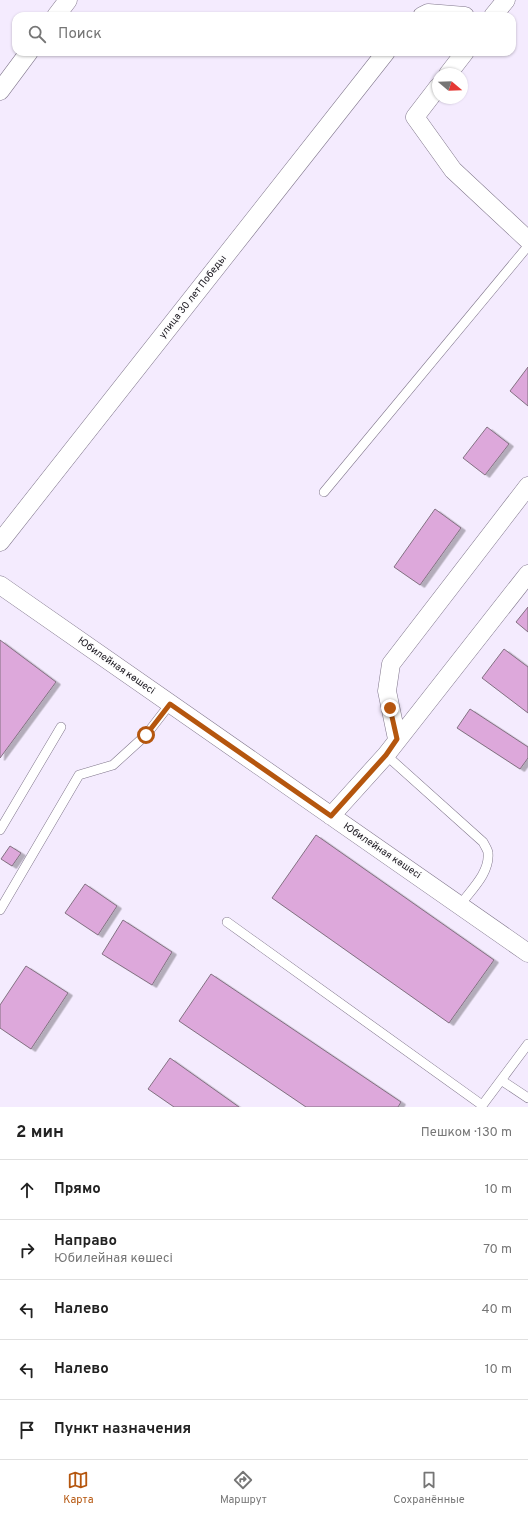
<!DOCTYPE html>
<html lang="ru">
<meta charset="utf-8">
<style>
:root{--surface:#fff;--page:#f6f6f6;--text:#222;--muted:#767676;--line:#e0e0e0;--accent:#b5560e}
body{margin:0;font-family:Overpass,sans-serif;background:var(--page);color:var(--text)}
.compass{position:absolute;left:432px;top:68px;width:36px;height:36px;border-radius:50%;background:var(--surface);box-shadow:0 1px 3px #0004;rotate:109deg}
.stop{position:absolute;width:12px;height:12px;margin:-9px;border:3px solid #b5560e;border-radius:50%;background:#fff}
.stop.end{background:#b5560e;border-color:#fff;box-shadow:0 1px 4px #0008}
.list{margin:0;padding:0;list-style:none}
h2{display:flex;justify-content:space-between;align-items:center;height:52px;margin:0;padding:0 16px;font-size:17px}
h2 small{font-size:13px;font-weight:400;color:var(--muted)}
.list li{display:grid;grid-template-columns:26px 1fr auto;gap:12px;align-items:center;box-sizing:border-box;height:60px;padding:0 16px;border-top:1px solid var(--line)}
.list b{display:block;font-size:15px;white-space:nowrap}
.list p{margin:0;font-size:13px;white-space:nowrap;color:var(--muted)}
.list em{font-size:13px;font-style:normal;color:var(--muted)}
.icon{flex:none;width:22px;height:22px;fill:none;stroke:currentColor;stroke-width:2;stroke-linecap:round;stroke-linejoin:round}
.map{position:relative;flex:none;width:528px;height:1107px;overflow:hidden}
.search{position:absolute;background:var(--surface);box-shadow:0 1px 3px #0004;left:12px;right:12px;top:12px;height:44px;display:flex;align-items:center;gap:10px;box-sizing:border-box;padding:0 14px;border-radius:12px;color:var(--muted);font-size:15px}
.sheet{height:352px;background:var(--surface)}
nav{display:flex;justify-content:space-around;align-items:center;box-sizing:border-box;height:56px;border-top:1px solid var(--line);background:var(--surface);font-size:11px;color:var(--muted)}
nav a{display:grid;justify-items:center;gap:2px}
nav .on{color:var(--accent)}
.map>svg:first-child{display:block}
.building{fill:#dda8db;stroke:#837182;filter:url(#shadow)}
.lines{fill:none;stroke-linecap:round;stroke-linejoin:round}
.lane-casing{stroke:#81778c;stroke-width:10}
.street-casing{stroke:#81778c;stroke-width:19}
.lane{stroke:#fff;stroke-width:9}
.street{stroke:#fff;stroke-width:18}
.route{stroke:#b5560e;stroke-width:5}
.labels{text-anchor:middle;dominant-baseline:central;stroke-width:3;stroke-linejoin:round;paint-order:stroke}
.street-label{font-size:10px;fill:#18151d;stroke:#fdfdfd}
</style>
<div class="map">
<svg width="528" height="1107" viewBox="0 0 528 1107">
<defs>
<filter id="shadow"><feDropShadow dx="4.5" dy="2.5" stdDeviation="0" flood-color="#0004"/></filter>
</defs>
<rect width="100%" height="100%" fill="#f4ebfe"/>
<path class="building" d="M528,367V406L510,391Z
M487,427L509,444L485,475L463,458Z
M435,509L461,528L420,585L394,567Z
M528,607V632L516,622Z
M0,640L56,682L0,758Z
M504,649L528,667V713L482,678Z
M470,709L528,747V758L520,769L457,728Z
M316,835L494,960L449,1023L272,898Z
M10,846L21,853L12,866L1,859Z
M85,884L117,906L98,935L65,913Z
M123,920L172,952L152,985L102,954Z
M26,966L68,993L31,1049L0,1028V1005Z
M211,974L401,1102L398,1107H306L179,1021Z
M170,1058L239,1107H174L148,1089Z"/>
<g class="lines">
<g class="lane-casing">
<path id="lane" d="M324,492L528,246
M386,755L483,842C485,846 488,850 488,853C490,873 471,890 460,905
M0,830L61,727
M0,910L79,775L113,765L146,735L170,704
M227,922L482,1105
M501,1080L528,1098
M481,1107L528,1044"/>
</g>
<g class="street-casing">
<path id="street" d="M56,16L68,0
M422,16L428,13L465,16
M493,16L506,0
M448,74L465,52
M438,87L415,117L453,170L528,240
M0,91L29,52
M0,542L386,52
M0,585L528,953
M397,739L387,691L391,664L528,486
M331,816L386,755L528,574"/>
</g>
<use href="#lane" class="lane"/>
<use href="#street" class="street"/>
</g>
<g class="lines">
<path class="route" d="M146,735L170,704L331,816L386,755L397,739L390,708"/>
</g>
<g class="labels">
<g class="street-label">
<text transform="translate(193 297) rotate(-52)">улица 30 лет Победы</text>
<text transform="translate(116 666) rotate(35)">Юбилейная көшесі</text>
<text transform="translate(382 851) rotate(34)">Юбилейная көшесі</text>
</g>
</g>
</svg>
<svg class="compass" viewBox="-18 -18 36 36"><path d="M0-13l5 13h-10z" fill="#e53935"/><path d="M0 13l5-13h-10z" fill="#767676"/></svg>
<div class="stop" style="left:146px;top:735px"></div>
<div class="stop end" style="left:390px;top:708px"></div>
<div class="search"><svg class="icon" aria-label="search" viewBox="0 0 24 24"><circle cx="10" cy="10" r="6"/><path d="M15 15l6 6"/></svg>Поиск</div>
</div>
<section class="sheet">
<h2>2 мин<small>Пешком · 130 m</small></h2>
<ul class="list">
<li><svg class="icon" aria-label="ahead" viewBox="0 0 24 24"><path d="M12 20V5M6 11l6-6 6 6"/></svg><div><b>Прямо</b></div><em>10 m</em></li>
<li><svg class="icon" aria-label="right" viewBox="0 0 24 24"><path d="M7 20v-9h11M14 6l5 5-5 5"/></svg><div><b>Направо</b><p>Юбилейная көшесі</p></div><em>70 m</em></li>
<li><svg class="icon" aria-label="left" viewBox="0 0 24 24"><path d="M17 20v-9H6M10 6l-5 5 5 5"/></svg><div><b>Налево</b></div><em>40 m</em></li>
<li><svg class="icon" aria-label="left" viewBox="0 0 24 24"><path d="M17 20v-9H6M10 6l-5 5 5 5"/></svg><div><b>Налево</b></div><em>10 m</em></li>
<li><svg class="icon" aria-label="arrive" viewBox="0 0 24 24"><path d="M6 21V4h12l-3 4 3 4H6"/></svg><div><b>Пункт назначения</b></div></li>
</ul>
</section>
<nav>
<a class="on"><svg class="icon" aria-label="map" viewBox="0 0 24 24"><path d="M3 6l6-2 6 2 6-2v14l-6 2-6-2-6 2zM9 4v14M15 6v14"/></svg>Карта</a>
<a><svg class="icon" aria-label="directions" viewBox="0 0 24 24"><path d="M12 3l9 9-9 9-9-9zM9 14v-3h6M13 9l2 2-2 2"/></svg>Маршрут</a>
<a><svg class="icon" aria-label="saved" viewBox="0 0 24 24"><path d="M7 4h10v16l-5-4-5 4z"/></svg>Сохранённые</a>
</nav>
